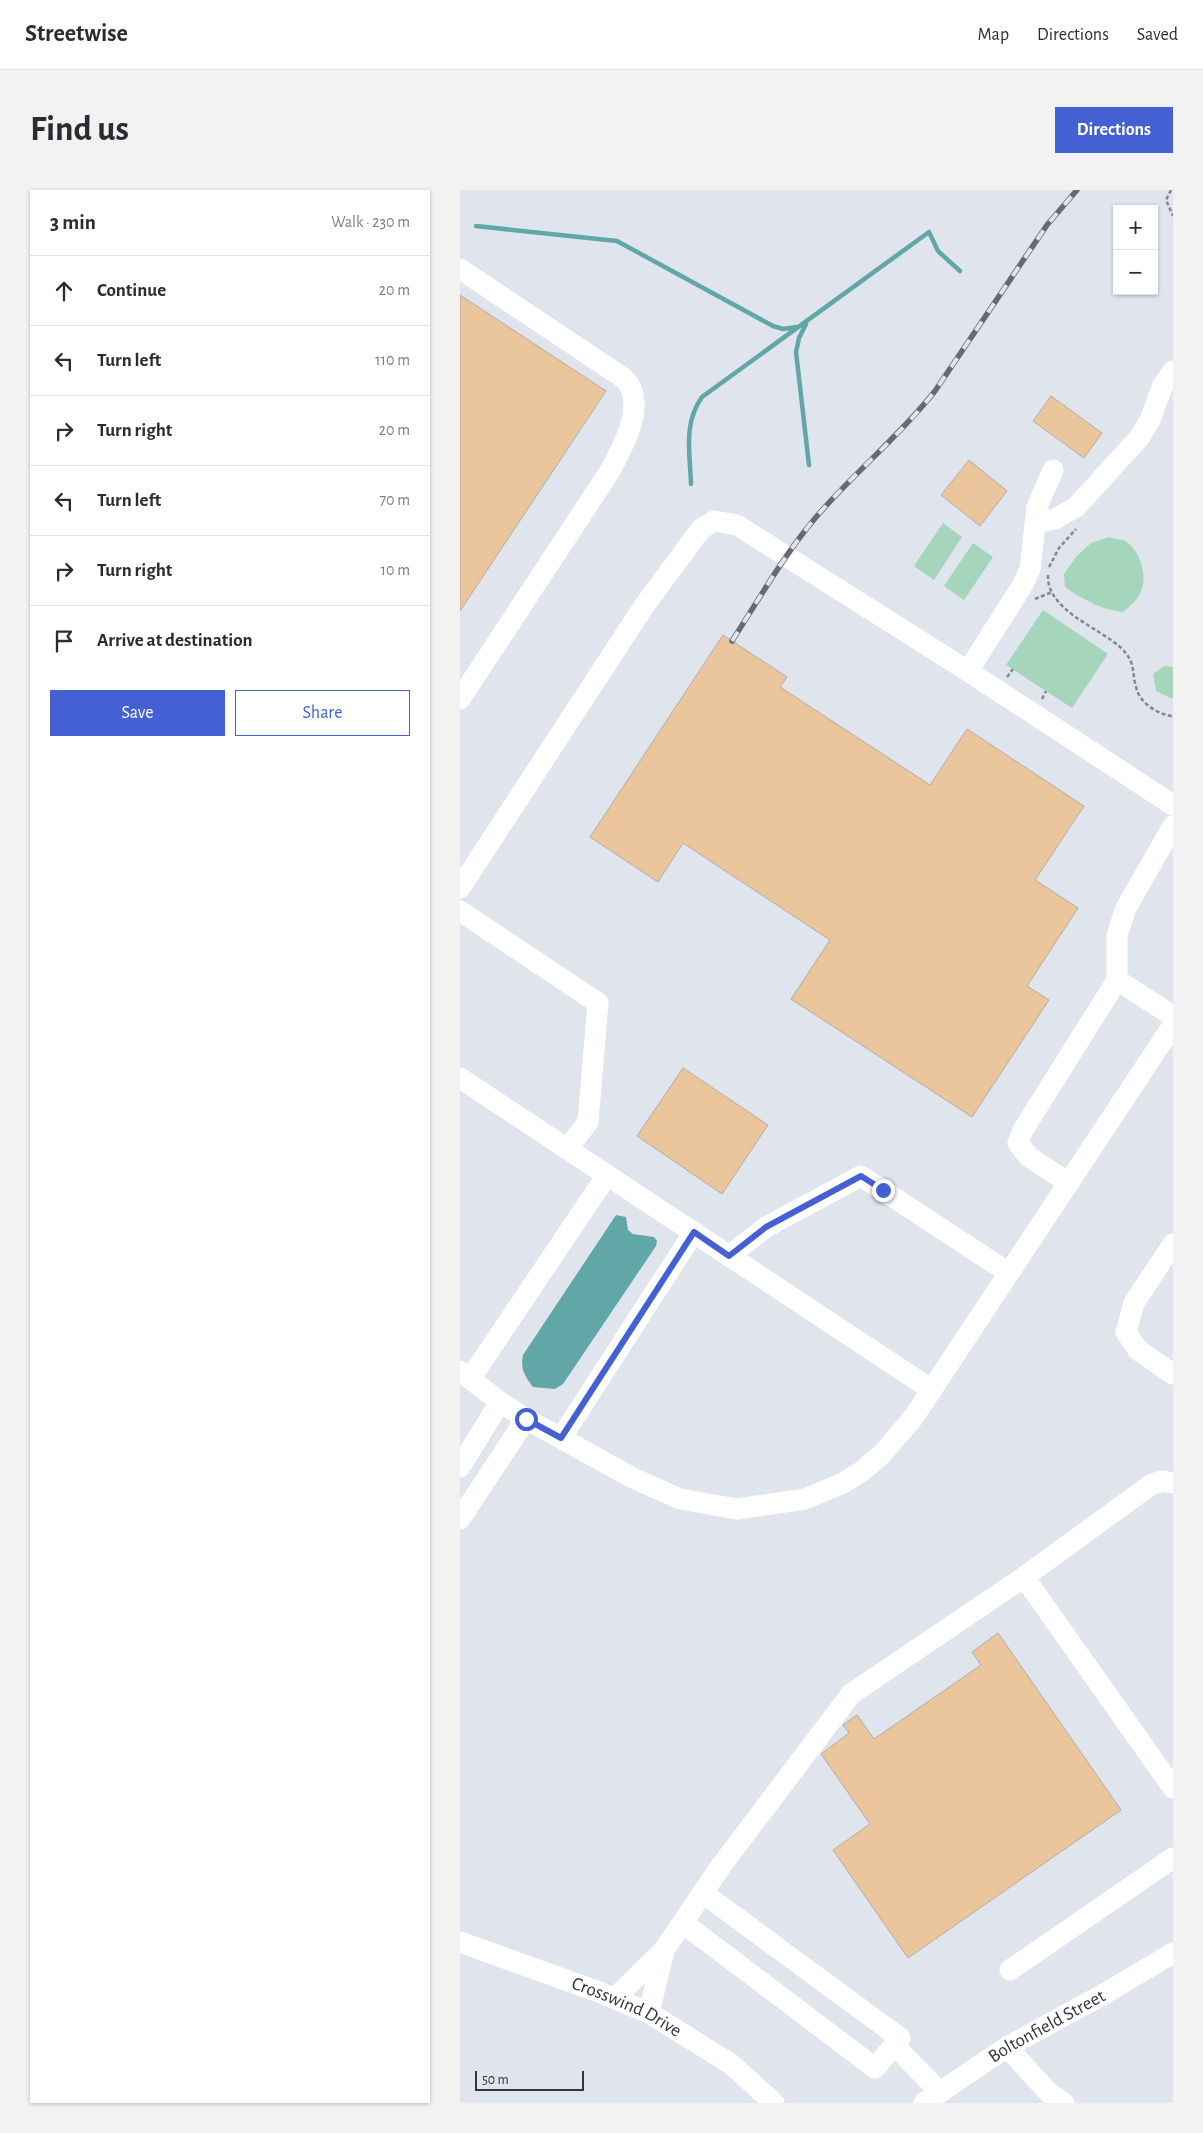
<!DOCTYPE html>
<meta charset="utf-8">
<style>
:root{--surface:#fff;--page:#f2f2f3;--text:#2b2b33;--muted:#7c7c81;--line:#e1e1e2;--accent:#4460d3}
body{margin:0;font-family:"Alegreya Sans",sans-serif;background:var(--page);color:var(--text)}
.controls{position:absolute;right:15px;top:15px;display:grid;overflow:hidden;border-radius:0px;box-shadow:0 1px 4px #0004}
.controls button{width:45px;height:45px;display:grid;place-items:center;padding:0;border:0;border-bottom:1px solid var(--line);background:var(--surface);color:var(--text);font:25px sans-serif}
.scale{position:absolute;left:15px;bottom:12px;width:109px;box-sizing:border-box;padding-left:5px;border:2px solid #323438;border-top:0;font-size:14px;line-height:18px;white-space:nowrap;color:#323438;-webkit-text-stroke:4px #dfe4ed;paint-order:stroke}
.stop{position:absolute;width:15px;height:15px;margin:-11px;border:4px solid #4460d3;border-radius:50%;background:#fff}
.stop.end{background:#4460d3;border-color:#fff;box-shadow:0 1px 5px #0008}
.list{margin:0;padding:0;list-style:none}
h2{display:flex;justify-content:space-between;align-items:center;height:65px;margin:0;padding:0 20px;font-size:21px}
h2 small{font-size:16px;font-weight:400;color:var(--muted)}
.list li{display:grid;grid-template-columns:32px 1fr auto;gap:15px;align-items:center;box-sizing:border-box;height:70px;padding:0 20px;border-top:1px solid var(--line)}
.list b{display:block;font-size:19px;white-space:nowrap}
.list em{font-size:16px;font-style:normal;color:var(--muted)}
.actions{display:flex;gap:10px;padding:15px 20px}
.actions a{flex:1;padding:11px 0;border:1px solid var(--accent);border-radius:0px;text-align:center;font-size:18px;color:var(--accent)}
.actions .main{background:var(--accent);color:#fff}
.icon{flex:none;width:28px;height:28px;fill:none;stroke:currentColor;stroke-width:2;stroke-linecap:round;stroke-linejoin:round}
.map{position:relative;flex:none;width:713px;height:1913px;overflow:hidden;border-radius:0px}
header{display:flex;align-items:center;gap:30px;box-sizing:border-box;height:70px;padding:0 25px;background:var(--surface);border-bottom:1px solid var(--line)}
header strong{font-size:24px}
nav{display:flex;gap:28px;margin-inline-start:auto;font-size:18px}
.intro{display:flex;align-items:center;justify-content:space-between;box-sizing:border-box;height:120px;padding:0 30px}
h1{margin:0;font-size:35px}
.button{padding:12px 22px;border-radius:0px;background:var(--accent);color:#fff;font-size:18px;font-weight:700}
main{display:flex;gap:30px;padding:0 30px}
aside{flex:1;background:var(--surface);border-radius:0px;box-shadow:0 1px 4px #0004}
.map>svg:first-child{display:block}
.green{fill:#a5d5bb}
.water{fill:#62a7a7}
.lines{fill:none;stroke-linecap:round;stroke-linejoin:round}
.stream{stroke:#62a7a7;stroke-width:4.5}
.building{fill:#ebc59b;stroke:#b3aca4}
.path{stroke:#84888e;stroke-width:2.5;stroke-dasharray:4 2.5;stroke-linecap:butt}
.minor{stroke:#fff;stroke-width:21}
.rail-casing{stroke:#676a6f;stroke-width:5.5}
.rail{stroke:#dfe4ed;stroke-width:4;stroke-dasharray:11;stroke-linecap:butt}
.route{stroke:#4460d3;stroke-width:6}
.labels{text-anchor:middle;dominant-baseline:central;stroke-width:4;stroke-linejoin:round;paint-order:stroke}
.street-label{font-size:19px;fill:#323438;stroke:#dfe4ed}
</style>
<header>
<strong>Streetwise</strong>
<nav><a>Map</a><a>Directions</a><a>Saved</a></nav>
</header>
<div class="intro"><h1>Find us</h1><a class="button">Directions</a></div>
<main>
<aside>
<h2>3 min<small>Walk · 230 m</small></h2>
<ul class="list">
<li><svg class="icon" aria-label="ahead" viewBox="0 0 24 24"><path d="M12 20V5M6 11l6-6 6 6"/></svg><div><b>Continue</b></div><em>20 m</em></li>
<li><svg class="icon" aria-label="left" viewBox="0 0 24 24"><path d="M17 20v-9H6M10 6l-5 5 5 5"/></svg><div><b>Turn left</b></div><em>110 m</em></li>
<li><svg class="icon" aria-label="right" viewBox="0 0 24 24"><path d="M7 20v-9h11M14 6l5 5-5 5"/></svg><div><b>Turn right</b></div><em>20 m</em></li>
<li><svg class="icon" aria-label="left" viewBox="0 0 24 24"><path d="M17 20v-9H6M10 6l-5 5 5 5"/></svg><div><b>Turn left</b></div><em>70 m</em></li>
<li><svg class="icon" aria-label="right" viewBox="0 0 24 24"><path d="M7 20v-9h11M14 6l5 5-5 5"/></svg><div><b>Turn right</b></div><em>10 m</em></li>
<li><svg class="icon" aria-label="arrive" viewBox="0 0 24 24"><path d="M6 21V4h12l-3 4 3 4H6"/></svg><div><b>Arrive at destination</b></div></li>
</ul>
<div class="actions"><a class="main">Save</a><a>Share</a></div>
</aside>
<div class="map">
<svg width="713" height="1913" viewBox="0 0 713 1913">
<rect width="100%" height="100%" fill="#dfe4ed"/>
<path class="green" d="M483,333L502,347L474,390L454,376Z
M649,347C654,349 660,349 665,351C680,360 688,385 681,401C678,410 670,416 663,422C640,419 624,410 605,397L604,384L616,367L631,353Z
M513,353L533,367L504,410L484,396Z
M583,420L648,464L612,518L546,475Z
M704,476L713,477V509L696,501L693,484Z"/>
<path class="water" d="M156,1025L166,1027L168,1040L173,1044L194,1047L197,1051L196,1056L103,1194L95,1199L73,1197C65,1186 60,1179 63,1165Z"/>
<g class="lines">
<path class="stream" d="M16,36L157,51L313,136L323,139L337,137
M346,134L339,148L336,162L349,275
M231,294C230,263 223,234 242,207L469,42L478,61L500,81"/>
</g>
<path class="building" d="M0,105L146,201L0,421Z
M591,206L642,243L624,268L573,231Z
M509,270L547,301L520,336L481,305Z
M263,445L327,487L320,497L470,595L507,539L624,616L575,690L618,718L567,796L589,810L512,927L331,809L370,750L223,653L198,692L130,647Z
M223,878L308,935L262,1004L177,946Z
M538,1443L661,1620L448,1768L373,1660L410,1634L361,1564L389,1543L383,1535L397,1525L414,1549L521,1475L512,1462Z"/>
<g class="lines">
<path class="path" d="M711,0L706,10L713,26
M589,377L599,358L616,339
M588,385C586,420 640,438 661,458C677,473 671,483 677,500C681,514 699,525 713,526
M575,409L592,402
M547,487L553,479
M582,509L586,501"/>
<g class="minor">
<path d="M0,79L153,181C158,184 164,188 168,193C185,218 162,258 150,281L0,509"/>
<path d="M575,333L595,329L616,317L679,248L690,230L702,197L713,181"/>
<path d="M508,481L562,396L570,379L577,317L593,280"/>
<path d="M0,698L184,416L241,339L254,331L277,335L503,478L713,615"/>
<path d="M0,721L138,813L128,932L107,959"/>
<path d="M657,790L713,826"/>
<path d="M0,888L472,1200"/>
<path d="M609,993L569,967L558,953L563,940L657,790V745L666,718L713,636"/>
<path d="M713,1054L674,1113L666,1142L678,1160L713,1184"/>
<path d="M269,1066L306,1037L401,986L549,1083"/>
<path d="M0,1181L40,1212L66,1229L173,1288L220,1309L277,1319L345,1309L383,1293L401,1282L422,1264L453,1228L713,835"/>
<path d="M10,1189L147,985"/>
<path d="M101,1248L234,1042"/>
<path d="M0,1277L40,1212"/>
<path d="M0,1329L66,1229"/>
<path d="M564,1387L692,1294L703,1291L713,1293"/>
<path d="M223,1733L415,1878L440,1848L243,1703"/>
<path id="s1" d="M0,1752L139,1802L189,1823L271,1874L314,1913"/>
<path d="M550,1780L713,1668"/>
<path d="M155,1808L204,1760"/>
<path d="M189,1823L204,1760L261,1676L391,1504L564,1387L713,1598"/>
<path d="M434,1855L480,1902"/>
<path d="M547,1857L589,1903L604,1913"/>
<path id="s2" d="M464,1913L547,1857L644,1804L713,1763"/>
</g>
<g class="rail-casing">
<path id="rail" d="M272,451C301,406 329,356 365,317C401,277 442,243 475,201L587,35L617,0"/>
</g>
<use href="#rail" class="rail"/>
</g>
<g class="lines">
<path class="route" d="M66,1229L101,1248L234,1042L269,1066L306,1037L401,986L423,1000"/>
</g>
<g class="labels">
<g class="street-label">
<text stroke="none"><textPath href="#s1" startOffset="179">Crosswind Drive</textPath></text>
<text stroke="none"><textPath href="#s2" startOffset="145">Boltonfield Street</textPath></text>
</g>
</g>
</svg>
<div class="controls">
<button>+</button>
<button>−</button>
</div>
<div class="scale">50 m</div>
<div class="stop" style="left:66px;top:1229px"></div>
<div class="stop end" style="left:423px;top:1000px"></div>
</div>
</main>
